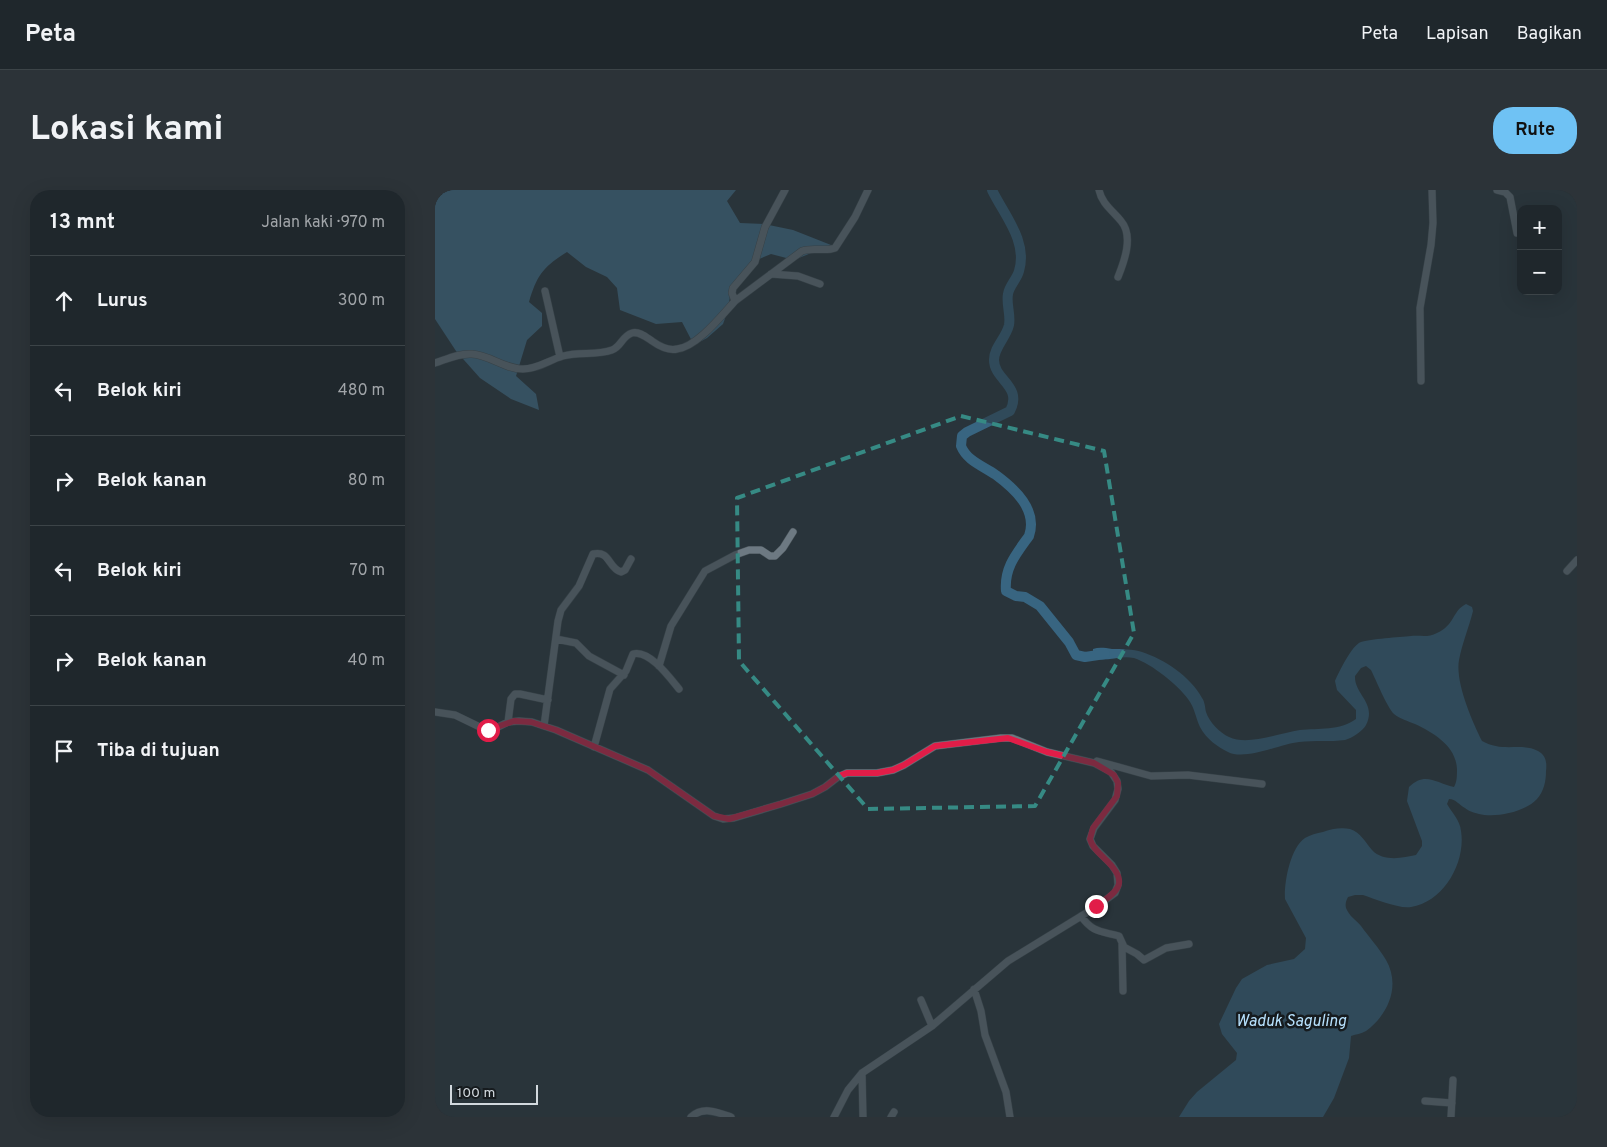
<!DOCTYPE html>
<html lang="id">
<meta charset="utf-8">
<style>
:root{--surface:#1f272c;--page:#2c3338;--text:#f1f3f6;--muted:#a1a5a9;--line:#3c4448;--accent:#6fc2f4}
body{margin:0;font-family:Overpass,sans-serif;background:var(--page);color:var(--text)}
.controls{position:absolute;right:15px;top:15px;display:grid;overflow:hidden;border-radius:10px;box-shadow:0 5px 20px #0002}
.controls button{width:45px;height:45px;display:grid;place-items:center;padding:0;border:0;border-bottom:1px solid var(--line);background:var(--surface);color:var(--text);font:25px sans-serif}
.scale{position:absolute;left:15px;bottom:12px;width:88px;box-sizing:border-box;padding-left:5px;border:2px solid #d2d9de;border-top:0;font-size:14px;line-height:18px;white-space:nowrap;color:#d2d9de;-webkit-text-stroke:4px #161b1e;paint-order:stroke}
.stop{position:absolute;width:15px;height:15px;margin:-11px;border:4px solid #e11d48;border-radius:50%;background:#fff}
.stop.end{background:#e11d48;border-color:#fff;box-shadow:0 1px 5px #0008}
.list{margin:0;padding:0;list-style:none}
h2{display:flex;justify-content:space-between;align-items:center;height:65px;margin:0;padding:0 20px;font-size:21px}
h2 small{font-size:16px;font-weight:400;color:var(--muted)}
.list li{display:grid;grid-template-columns:32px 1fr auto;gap:15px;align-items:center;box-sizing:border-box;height:90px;padding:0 20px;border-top:1px solid var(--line)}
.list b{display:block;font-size:19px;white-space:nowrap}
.list em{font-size:16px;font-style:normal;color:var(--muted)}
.icon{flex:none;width:28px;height:28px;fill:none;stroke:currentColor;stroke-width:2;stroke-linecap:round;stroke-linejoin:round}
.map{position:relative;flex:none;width:1142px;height:927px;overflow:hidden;border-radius:20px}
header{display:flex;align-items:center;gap:30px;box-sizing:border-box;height:70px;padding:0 25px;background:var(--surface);border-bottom:1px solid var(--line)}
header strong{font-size:24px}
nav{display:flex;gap:28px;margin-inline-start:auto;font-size:18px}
.intro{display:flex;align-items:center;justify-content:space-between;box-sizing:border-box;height:120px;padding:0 30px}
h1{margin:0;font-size:35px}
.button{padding:12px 22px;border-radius:20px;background:var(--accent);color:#111;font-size:18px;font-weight:700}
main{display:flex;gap:30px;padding:0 30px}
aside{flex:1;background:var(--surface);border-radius:20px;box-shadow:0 5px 20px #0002}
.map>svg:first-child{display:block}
.forest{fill:#467490}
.water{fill:#386581}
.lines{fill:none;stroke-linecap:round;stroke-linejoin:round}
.river{stroke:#386581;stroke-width:10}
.minor-casing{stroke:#475157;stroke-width:8}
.minor{stroke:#6d7982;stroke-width:7}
.route{stroke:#e11d48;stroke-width:6}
.marked{fill:none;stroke:#368a84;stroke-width:4;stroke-dasharray:10 6;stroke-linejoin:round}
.labels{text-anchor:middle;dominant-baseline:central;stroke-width:5;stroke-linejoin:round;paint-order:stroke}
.water-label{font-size:16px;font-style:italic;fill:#b7e1fd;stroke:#161b1e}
</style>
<header>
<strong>Peta</strong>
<nav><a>Peta</a><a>Lapisan</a><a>Bagikan</a></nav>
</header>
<div class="intro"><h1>Lokasi kami</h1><a class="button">Rute</a></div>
<main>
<aside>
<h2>13 mnt<small>Jalan kaki · 970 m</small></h2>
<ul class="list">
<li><svg class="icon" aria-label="ahead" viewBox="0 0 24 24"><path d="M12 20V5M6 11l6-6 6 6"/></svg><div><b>Lurus</b></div><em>300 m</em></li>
<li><svg class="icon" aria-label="left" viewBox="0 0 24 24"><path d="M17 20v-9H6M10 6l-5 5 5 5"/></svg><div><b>Belok kiri</b></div><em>480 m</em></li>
<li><svg class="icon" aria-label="right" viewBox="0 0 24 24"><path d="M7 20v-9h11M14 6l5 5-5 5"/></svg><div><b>Belok kanan</b></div><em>80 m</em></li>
<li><svg class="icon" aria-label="left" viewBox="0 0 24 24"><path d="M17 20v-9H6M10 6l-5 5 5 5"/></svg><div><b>Belok kiri</b></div><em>70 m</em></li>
<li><svg class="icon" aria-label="right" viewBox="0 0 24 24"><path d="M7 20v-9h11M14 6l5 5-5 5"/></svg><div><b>Belok kanan</b></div><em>40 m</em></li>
<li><svg class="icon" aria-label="arrive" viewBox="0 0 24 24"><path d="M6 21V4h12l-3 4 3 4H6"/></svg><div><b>Tiba di tujuan</b></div></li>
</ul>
</aside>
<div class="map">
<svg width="1142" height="927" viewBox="0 0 1142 927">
<rect width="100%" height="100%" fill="#29343b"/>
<path class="forest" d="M0,0H301L292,11L305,33L329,34L358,40L396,55L359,70L336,64L317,72L296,99L293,120L288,134L272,148L259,155L247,132L221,134L185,120L182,98L172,87L151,77L132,62C108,77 102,85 94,112L107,123V136L92,150L81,186L101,204L104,220L76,209L45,188L21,161L0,129Z"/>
<path class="water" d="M1031,414L1037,417L1038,421C1034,437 1027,454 1024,470C1020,492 1037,531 1047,551C1068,563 1086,552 1103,561C1111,565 1112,573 1111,581C1111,591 1109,601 1102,609C1090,622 1061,628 1044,624C1040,623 1033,621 1030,618C1024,615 1021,609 1014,609L1012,614C1017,623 1025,630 1026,641C1031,672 1009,712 976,717C964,719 940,709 928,705H920L913,707C911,711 910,714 911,718C914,726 921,730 926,736C934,747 944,758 951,770C966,796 953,825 931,841C926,844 921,844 916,846L914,868L899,908L888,927H744L754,911L762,902L801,870L802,863L787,844L784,834L801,798L807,789L832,775L859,769L870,759L871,748L850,709C849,693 855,658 870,648C875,645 882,643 888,642C896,639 906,637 915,639C925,642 931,653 937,660C948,672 968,668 981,665L987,656V651L972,611L974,597C990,581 1001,593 1019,597C1022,592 1022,586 1022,579C1021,556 999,543 980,534C973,531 965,529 959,524C952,517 941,490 936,480L931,476L926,478L920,486C919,504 942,513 931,535C928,541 917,548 910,550C895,552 879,550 864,552C845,554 810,571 793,562C783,557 771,549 765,537C761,529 760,518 753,509C743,495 717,474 699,468C687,465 674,471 661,469L658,467V459C664,457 670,458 677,459C686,459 698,459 707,462C729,469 756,487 767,508C770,512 770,518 771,522C774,532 785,543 794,547C813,556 845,543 865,540C884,538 905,541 921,529V520L902,500L900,491C904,482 917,455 926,452C935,449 965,447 976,446C985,445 993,448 1002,443C1020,435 1017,421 1031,414Z"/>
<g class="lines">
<path class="river" d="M557,0C569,25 593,51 584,81C582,89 574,96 573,104C571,114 576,125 574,135C571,148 559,157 559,170C559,190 588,196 575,221L532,242L527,246L526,256C532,271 548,276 561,285C580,299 603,320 594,346C581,364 569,378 571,401L581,406L590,407L605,416L634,452L641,465L650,467L670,464"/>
<g class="minor-casing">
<path id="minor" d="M664,0C667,14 677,20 686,31C699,46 689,72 683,87
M1062,0L1070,2L1075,7L1082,43
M336,84L363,86L385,94
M110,101L125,167
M300,111L367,61C378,57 390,62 400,58L420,27L433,0
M0,173C12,169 24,163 37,164C55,165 69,179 88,179C103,179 114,170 128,166C144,161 161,166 177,160C186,157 187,146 197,143C204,141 211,147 217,151C224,156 233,161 242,159C262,157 287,125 300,111L297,103L298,98L320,72L330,37L350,0
M986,191L985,118L996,55L998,33L997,0
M1132,381L1142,370
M121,449L141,453L154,466L189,485
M224,476L236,436L270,381L300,365L314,360H326L335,366H340L348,358L358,342
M0,522L20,525L51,540H57L73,532L84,531L97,532L121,540L213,580L279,626L288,629L299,628L346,614L377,604L390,597L403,587L412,583H442L458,580L469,575L500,556L566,548H577L612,562L659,573L676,582L682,591L683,599L680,610L659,638L655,649L658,656L677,675L682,683L683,695L680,703L661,717L573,771L497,836L427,883L413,900L399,927
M73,532L76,509L80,504H85L113,510
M109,536L123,431L126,420L144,396L158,364C175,360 173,378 186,382L190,380L196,369
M159,557L175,499L191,481L198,464C214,459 235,488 244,499
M662,571L716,586L753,585L827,594
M646,726C658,743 666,741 684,746L689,757L702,764L709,770L731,758L754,754
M687,754L688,801
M539,799L546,821L550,845L571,902L575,927
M486,810L497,836
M427,883L428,927
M990,911L1017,913
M256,927C268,916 282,922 296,927
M456,927L459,922
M1016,927L1018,890"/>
</g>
<use href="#minor" class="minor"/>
</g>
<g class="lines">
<path class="route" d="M53,540L79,531L96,532L121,540L213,580L279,626L294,629L346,614L377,604L390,597L404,586L412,583H442L458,580L469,575L500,556L573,548L612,562L659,573L679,585L683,593L682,606L658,638L655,649C657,657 663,662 669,668C694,691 686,700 661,716"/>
</g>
<path d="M0 0H1142V927H0ZM526,226L669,261L699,443L600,616L433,619L304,471L302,308Z" fill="#29343b" fill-opacity=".55" fill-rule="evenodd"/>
<path class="marked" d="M526,226L669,261L699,443L600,616L433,619L304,471L302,308Z"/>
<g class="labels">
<g class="water-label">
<text x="856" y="832">Waduk Saguling</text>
</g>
</g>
</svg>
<div class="controls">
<button>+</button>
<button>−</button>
</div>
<div class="scale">100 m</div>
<div class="stop" style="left:53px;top:540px"></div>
<div class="stop end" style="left:661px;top:716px"></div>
</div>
</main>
